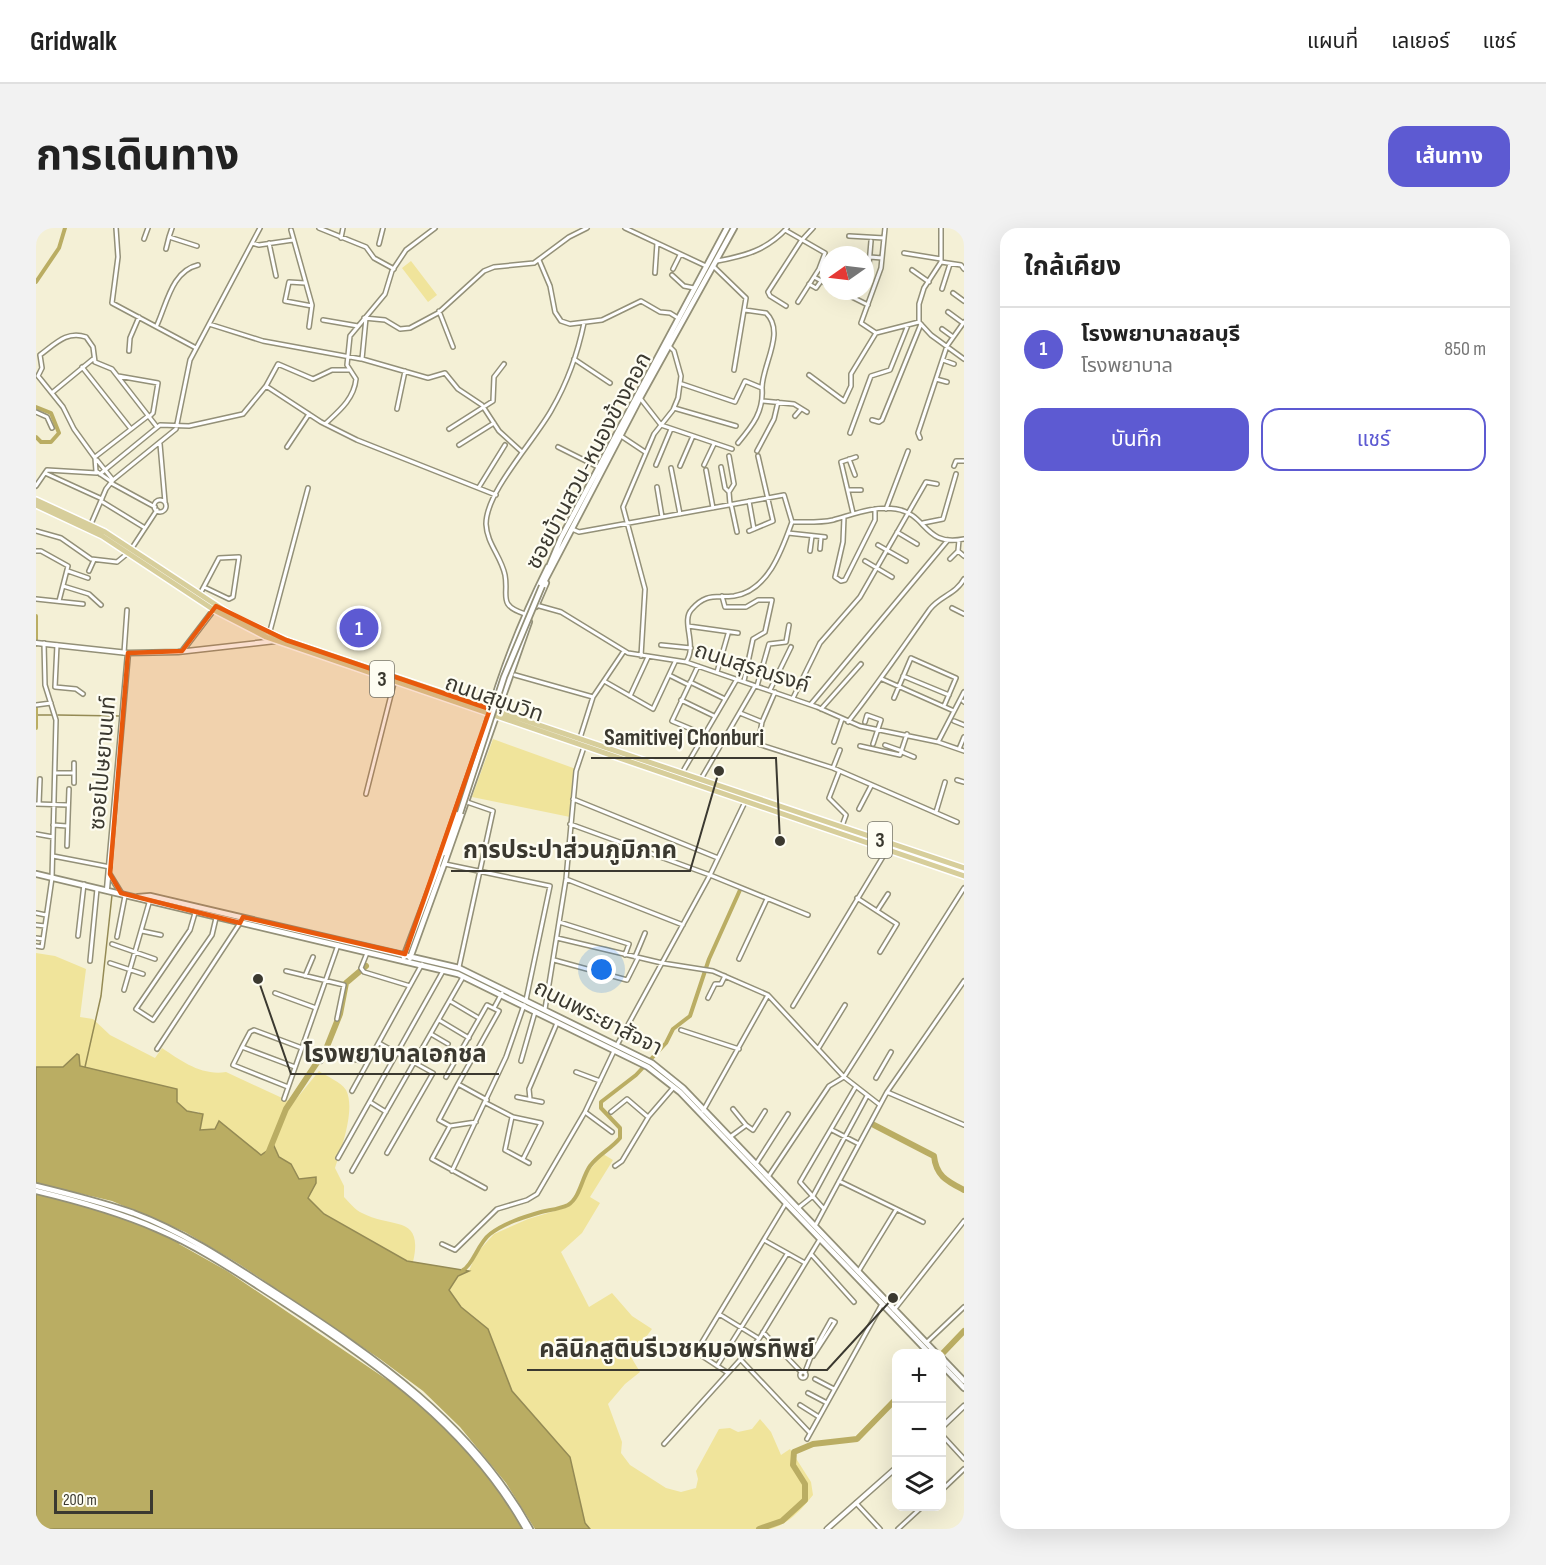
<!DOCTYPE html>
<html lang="th">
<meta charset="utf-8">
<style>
:root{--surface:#fff;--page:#f2f2f2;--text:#222;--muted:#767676;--line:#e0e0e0;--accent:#5d5ad2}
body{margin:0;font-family:"Sofia Sans Condensed","Noto Sans Thai",sans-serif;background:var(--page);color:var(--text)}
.controls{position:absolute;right:18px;bottom:18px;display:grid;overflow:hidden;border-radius:12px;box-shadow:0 6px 24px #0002}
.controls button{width:54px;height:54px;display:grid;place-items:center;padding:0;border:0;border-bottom:2px solid var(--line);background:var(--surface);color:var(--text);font:30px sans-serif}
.compass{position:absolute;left:784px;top:18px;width:54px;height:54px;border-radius:50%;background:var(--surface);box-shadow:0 6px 24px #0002;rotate:256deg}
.scale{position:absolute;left:18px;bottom:15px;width:99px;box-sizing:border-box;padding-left:6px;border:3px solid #3b3930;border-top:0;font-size:16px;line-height:21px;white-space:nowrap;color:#3b3930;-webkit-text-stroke:4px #fefdf2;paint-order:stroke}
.you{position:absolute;left:566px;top:742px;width:21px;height:21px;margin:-15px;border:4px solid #fff;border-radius:50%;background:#1a73e8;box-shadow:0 0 0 9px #1a73e833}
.badge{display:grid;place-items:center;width:39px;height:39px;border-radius:50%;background:var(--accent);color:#fff;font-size:20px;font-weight:700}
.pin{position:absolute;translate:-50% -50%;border:3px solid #fff;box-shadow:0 2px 6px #0006}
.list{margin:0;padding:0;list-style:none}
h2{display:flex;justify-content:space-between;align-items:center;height:78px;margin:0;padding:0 24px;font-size:26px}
h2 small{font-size:20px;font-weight:400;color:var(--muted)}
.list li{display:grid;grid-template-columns:39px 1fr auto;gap:18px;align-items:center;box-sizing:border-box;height:84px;padding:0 24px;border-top:2px solid var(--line)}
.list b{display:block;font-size:22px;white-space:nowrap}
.list p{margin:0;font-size:20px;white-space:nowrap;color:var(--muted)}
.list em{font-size:20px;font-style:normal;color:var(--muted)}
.actions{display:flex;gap:12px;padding:18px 24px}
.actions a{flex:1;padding:14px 0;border:2px solid var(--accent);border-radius:18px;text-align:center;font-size:21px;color:var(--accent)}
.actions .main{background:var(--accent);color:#fff}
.icon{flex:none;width:33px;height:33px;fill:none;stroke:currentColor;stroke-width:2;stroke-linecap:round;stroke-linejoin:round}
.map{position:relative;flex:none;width:928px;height:1301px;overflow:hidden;border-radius:18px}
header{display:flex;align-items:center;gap:36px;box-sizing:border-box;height:84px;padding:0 30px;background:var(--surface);border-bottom:2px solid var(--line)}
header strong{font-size:28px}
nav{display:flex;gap:33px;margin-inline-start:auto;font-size:21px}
.intro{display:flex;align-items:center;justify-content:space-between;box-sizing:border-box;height:144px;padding:0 36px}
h1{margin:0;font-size:42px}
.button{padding:15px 27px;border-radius:18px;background:var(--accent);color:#fff;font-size:21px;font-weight:700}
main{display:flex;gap:36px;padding:0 36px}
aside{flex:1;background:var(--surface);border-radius:18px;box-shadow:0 6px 24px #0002}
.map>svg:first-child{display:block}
.green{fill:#f0e49b}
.water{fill:#baad63;stroke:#948a54;stroke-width:1.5}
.pier{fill:#f4f0d6}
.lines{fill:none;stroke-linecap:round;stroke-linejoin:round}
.stream{stroke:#948a54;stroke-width:1.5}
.canal{stroke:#baad63;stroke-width:4}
.river{stroke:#baad63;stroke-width:6}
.minor-casing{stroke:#939078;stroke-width:6}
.tertiary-casing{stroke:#939078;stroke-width:7}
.secondary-casing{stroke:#939078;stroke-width:8}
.primary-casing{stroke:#fff;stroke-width:8}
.minor{stroke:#fff;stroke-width:3}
.tertiary{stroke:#fff;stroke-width:4}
.secondary{stroke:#fff;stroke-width:4.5}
.primary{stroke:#d7ce9b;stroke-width:5}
.secondary-bridge-casing{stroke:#939078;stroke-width:8;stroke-linecap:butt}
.secondary-bridge{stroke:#fff;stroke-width:4.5}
.marked{fill:#e8590c;fill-opacity:0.2;stroke:#e8590c;stroke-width:4.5;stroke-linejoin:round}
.labels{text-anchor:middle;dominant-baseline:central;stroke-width:4.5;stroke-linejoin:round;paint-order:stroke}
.shield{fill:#fefdf2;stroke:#76746a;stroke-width:1.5}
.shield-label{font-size:21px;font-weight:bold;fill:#3b3930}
.street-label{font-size:22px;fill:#3b3930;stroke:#fefdf2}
.leader{fill:none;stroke:#3b3930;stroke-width:2}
.callout-dot{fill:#3b3930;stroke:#fefdf2;stroke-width:2}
.callout-label{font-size:24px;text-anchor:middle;font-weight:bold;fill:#3b3930;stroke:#fefdf2;stroke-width:4.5;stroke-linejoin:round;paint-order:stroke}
</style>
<header>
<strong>Gridwalk</strong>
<nav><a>แผนที่</a><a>เลเยอร์</a><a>แชร์</a></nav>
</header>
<div class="intro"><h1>การเดินทาง</h1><a class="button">เส้นทาง</a></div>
<main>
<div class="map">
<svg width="928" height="1301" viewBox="0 0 928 1301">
<rect width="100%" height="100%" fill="#f4f0d6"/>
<path class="green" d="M375,33L401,67L392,74L366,40Z
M457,511L540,541L534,589L436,569Z
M0,725L19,728L50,741L44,789L57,791L74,807L119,830L126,820C145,833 166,848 190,844L257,875L283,843C290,848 305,854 310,862C320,881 305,921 299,940L308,958V969C313,974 319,982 326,985C356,1001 388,986 377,1034L371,1033L288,986L272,970L280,955L263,951L255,936L243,929L225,928L183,893L179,901L164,903L163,884L151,883L141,874L43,838V828L27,840L0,839Z
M567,926L577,932L554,969L564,975L546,1005L525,1024L553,1079L576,1065L596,1088L616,1101L595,1129L604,1144L589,1156L572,1176L586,1214L585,1225L594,1237L630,1260L645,1264L660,1260L662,1251L660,1243L683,1201L694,1200L702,1204L716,1201L724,1191L735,1204L745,1227L754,1221L775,1254L777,1267C765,1282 753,1296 734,1301H554L549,1295L534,1229L476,1163L452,1101L425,1079L413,1062L422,1048L433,1043L440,1026L458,1006L492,991L532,979L540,972L552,944Z"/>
<path class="water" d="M41,826L43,827L44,838L141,861V874L151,883L167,886L164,902L179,901L183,893L225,927L238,918L243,929L255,936L263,951L280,949V955L272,970L288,986L371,1033L433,1043L422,1048L413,1062L425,1079L452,1101L476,1163L534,1229L549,1295L554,1301H0V839H27Z"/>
<path class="pier" d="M0,955L76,973L149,1004L203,1036L344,1131L387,1163L424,1199L470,1255L499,1301H487L462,1261L436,1227L400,1189L351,1148L350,1151L191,1043L143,1016L144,1013L52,977L0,965Z"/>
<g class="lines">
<path class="stream" d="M2,487H16
M22,487L83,488
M49,839L65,768L76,667"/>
<path class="canal" d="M0,54L23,20L29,0
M0,179L15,185L23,205L15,214H5L0,209
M0,388V417
M0,476V500
M427,1042C437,1037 442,1015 454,1006C468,995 488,989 505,984C513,982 524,981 532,977C544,970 546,949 554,938C563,926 575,921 584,910V900L565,880V874L600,847L630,815L637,801L654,788L673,731L704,662"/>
<path class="river" d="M838,897L898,928C900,948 911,953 928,962
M231,928L250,881L290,821L304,786L310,755L330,738
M906,1126L928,1103
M723,1301L746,1293L769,1272V1256L757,1237L758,1224L777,1216L821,1211L861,1170"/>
<g class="minor-casing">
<path id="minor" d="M80,0L82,29L76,75L160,120
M136,0L133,9L161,18
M283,0L330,19L338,30L358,41
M589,0L670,38
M849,0L845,40L825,95L840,105L883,94
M905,0V34L888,60L883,76V94L895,107L928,131
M255,2L276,77L273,99
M749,2L789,25L783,41L762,74
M813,8L848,10
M305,10L307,0
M108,11L112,0
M216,15L223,17L257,12
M233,15L240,48
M343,16L347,0
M130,21L133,9
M868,25L905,31
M834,29L846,30
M503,32L514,58L519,84L525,93L534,96L566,92L605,73L624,84L634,85L642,90
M681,33C709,28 731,22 751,0
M905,34L925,37L928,41
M833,37L835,13
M677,38L710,70L698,142
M637,41L644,27
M783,41L793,43
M876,42L893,54
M619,45L621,15
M636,47L648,58L658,60
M778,49L793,57
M269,55L253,54L249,73L276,78
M773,56L780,60L785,53
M906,61L914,36
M804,63L832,77
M917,65L928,73
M750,78L734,68L732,64L765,13L777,0
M709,82L730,85C750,104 726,137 726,160
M403,83L417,119
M912,84L927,95
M328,90L349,92L364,101L374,100L402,85L448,43L458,39L498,35L533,9L551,0
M330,90L326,131L392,150L409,145L422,161L446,177L463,203L486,224
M287,92L322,98
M173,96L227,113L325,131
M121,97C131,75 136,43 162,37
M906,101L917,109
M93,123L94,110L103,89
M538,131L574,155
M907,132L918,136
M46,139L95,201
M773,147L808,173L815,158V146L840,105
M82,148L122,155L117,185L113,189
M900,151L911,154
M646,156L699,174L709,153L726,160C728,183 717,197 702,215
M230,158L285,194L321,212L460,267
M17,164L57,131
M604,170L625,197L696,221
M727,173L758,176L771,184
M638,180L700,198
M361,181L369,143
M0,184L11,189L16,200
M759,188L765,181
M836,192L843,194L846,192L885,96
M289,196C303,183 318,171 320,151L311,137L314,108L349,66L356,43L370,22L399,0
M413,201L457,173L458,149L468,136
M814,205L835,148L854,142L872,97
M585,208L609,224
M884,210L882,205L911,118L928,94
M124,216L129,274
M423,217L458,195
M251,219L273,186
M522,219L562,239
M721,223L738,191L742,174
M693,228L698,256L693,264
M59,229L112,188
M813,231L819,247
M61,232L77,252
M620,237L635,201
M668,237L678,216
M644,238L657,208
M918,238L920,233H928
M685,239L689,260L693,264L694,276
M635,240L644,286
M670,242L677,280
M9,245L66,271
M64,246L124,197L153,198L207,186L230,158L242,136L277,151L296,142H313
M76,254L60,243L59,230L38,201L27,179L2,148L6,140L4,127C19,116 31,102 50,109L57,119L59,134L76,141L121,199
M75,255L119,279
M0,258L11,242L61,245
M443,259L469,217
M621,259L626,289
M812,262H825
M118 278a6 6 0 1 1 12 0a6 6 0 1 1-12 0Z
M65,273L109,300
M713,273L718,301
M695,276L701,304
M850,281L872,223
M817,285L805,234L820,229
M808,289L807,314L799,349L805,353L809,352L839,292V281
M756,294C769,294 784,295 797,292C819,286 837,278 860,281C892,286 887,319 928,311
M887,295L907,291L920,246
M55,296L70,261L77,252L140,201L154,132L224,0
M536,301L543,304L748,267L756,294
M0,303L25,310L55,331L81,334L92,325
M713,303L737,293L722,228
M861,304L881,316
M752,305L789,309
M923,312L922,323L928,328
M842,317L870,333
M96,320L121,282
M784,321L785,309
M0,323H5L32,338L23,373
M774,323L776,308
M914,331L922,323
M829,333L856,349
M32,343L52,350
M53,343L58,332
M27,358L53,366L65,377
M164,366L183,330L203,329L197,369L193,371L168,359
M686,368L689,379H710L722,372H736L729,404L717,411L708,453
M0,371L47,376
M500,377L525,384L592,425L650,434L781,479L824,498L902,514L928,523
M916,380L928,386
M489,386C461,377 473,368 469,347C465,328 451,316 450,296C450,263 500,211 516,181C531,155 542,124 548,95
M652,398L702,405
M234,403L272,260
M21,417L19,459L40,461L47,466
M625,417L655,420
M88,425L91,382
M605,428L609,361L587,279L618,206L637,182L642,170L645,148L638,123L633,118
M650,434C662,417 644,393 656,381C670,365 679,370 698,368C732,363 746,322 756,294
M662,438L636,493L667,506
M681,444L692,406
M479,447L557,469
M633,447L653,457
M867,448L913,467
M846,451L918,483
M568,453L617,481L639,434
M654,454L689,471
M721,458L733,416L750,414L753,397
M734,462L755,419
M739,464L726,494L722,516L797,540L921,594
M594,468L612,429
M757,470L784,415L824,369L890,254L901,256
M858,470L875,430L920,450L908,478
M645,472L678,488
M927,473L928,474
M775,476L912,312
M0,477L15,475
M785,481L825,436
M704,485L726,494
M918,493L928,497
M812,494C841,457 867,419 894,381C904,368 920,366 928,351
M829,494L831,487L845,492L837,516
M544,510L557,469L588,423
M798,514L806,491
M902,514L928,464
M849,517L866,523
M824,518L864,527L871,506
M923,521L928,509
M866,524L878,529
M797,540L804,522
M803,544L793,570L810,587L806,598
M19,545H37
M646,545L701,451
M665,551L719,458
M921,552L928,554
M38,555V535
M330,566L358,455
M537,571L682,630
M0,576L32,577
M3,576L4,551
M823,581L835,558
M900,584L909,554
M534,596L674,647L772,687
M17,597L31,598
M0,606L17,609
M31,618L33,561
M17,628L74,639
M409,636L514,658L490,772
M530,651L647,697
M821,670L861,696L844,724
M841,683L852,666
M0,685L10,687
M159,685L154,702L100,781L117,792L176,707L180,690
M523,694L593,716L589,727
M0,697L9,698
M106,703L125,707
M42,708L48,656
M81,709L89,668
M0,710L7,711
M521,710L626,735L677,743L732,767L808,849L844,877
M76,716L119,731
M0,718L6,719L16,650L20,492L9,457L8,415
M331,725L325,740L328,744L374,758
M599,729L609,705
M703,731L731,671
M518,732L591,752L602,730
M54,733L61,661
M74,735L107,746
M423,739L457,583L431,574
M250,743L308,757L301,791
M269,748L277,729
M88,762L113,675
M239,765L280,780
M672,770L679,756H685L689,748
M414,773L441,789
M757,778L851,622
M458,780L466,765
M509,781L530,651L540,543L548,519
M403,792L433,810
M645,802L703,821
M395,806L412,816
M343,815L397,845L351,925
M581,817L674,647L709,574
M206,819L214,804L218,802L266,820
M121,821L204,695
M782,821L809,777
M288,826L332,834
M285,833L291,821
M485,833L499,784
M540,844L564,853
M410,849L451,777L463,783L422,856
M840,850L855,824
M252,859L197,837L206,819L259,839
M316,863L386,736
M851,864L928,897
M481,869L506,874
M248,871L302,717
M494,871L493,861L521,795
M334,874L350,884
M450,875L477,889L505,895L487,931
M697,881L710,897L717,902L729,883
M667,883L732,767
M549,884L576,904
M575,884L591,871L612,889
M476,889L469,922L493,935
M414,898L440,894
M796,902L823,916
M694,909L709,898
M302,930L407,743
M720,936L752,886
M579,938L586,933L613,888L638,859
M316,943L427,749
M416,943L470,829L488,777
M732,949L793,858L808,849L928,660
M803,953L887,994
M449,960L396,931L414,898L403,892L422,856L451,872
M762,980L777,968L831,868
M788,981L764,954L819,860
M779,998L851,864L928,753
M728,1012L769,1035
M406,1016L419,1022L461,981L491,972L501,966L549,884L578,823
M775,1026L818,1074
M822,1044L860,982
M858,1082L928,993
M683,1086L722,1110
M727,1104L765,1144
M890,1115L928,1079
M705,1132L774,1205
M681,1138L751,1026
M764 1147a3 3 0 1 1 6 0a3 3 0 1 1-6 0Z
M769,1144L776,1126L795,1092L799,1094L777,1128
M692,1145L660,1124L750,975
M779,1151L798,1161
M772,1165L791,1175
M764,1177L783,1189
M906,1207L928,1231
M771,1211L846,1076
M628,1216L723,1111L784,1011
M906,1262L928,1241
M820,1275L844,1301
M862,1301L887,1278"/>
</g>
<g class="tertiary-casing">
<path id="tertiary" d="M0,415L92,425L142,424L239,413
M147,422L179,380
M74,647L85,665
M71,661L92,425
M906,1199L928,1178
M791,1301L861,1239"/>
</g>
<g class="secondary-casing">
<path id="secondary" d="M512,341L525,310L691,0
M506,358L604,170L698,0
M500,378L510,355
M450,499C465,444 486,391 512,339
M408,625L424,585
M401,640L445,513
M406,642L493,394
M0,646L422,746L612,839L644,864L894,1126
M102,669L114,668L423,740L616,835L647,860L901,1126
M368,729L402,639
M374,730L407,639
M0,958C33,966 65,974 97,985C148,1004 194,1035 240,1065C339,1129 435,1195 494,1301
M0,963C42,973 82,984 121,1001C166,1020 206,1048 247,1074C341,1135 434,1200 490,1301
M906,1130L928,1153
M906,1137L928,1160"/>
</g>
<g class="primary-casing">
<path id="primary" d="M0,272L69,304L200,390L250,412L928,640
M0,277L66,308L178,382L230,409L928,648"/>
</g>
<use href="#minor" class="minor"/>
<use href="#tertiary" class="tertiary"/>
<use href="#secondary" class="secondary"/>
<use href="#primary" class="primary"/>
<g class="secondary-bridge-casing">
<path id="secondary-bridge" d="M424,585L468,449L506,358"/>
</g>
<use href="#secondary-bridge" class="secondary-bridge"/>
</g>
<path class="marked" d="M180,378L250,412L454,481L369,726L207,689L204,695L85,665L74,646L92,425L146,423Z"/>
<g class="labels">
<g class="shield">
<rect x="334" y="433" width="24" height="36" rx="4.5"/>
<rect x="832" y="594" width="24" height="36" rx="4.5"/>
</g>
<g class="shield-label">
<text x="346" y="451">3</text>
<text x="844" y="612">3</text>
</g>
<g class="street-label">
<text transform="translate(553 233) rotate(-62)">ซอยบ้านสวน-หนองข้างคอก</text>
<text transform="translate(716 440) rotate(18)">ถนนสุรณรงค์</text>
<text transform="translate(458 471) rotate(19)">ถนนสุขุมวิท</text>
<text transform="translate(67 535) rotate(-85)">ซอยโปษยานนท์</text>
<text transform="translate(562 790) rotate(27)">ถนนพระยาสัจจา</text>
</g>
</g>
<path class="leader" d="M744 613L740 530H555M683 543L654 643H415M222 751L255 846H463M857 1070L791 1142H491"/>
<g class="callout-dot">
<circle cx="744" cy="613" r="6"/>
<circle cx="683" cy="543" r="6"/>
<circle cx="222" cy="751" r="6"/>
<circle cx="857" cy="1070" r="6"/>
</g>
<g class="callout-label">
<text x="648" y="517">Samitivej Chonburi</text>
<text x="534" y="630">การประปาส่วนภูมิภาค</text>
<text x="359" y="834">โรงพยาบาลเอกชล</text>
<text x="641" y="1129">คลินิกสูตินรีเวชหมอพรทิพย์</text>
</g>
</svg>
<div class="controls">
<button>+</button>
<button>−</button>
<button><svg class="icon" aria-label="layers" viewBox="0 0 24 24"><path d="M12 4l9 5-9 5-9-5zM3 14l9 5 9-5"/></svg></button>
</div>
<svg class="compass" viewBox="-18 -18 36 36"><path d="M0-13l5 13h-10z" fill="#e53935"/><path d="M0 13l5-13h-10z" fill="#767676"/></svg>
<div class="scale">200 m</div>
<div class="you"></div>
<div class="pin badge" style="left:323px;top:400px">1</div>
</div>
<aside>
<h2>ใกล้เคียง<small></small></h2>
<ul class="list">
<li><span class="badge">1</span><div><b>โรงพยาบาลชลบุรี</b><p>โรงพยาบาล</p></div><em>850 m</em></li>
</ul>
<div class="actions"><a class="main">บันทึก</a><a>แชร์</a></div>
</aside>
</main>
